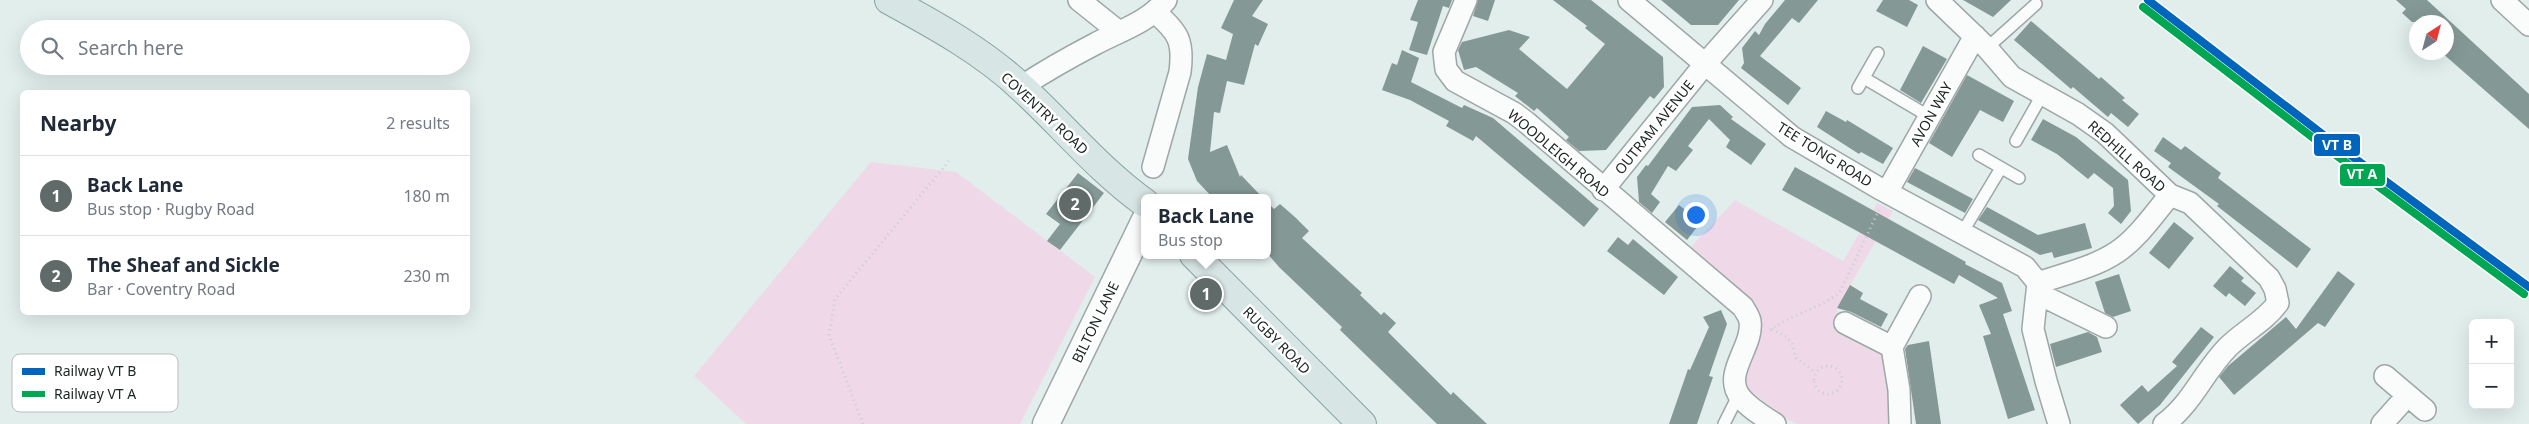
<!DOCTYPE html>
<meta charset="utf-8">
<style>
:root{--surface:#fff;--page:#f2f2f3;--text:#1f2937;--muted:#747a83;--line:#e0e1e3;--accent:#606b69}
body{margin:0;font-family:"Noto Sans",sans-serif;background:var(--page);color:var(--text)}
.controls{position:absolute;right:15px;bottom:15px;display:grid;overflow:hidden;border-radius:8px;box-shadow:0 5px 20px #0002}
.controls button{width:45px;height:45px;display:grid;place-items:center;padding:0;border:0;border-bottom:1px solid var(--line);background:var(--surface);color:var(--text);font:25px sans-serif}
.compass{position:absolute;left:2409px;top:15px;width:45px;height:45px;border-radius:50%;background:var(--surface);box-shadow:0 5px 20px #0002;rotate:36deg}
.you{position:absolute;left:1695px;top:214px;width:18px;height:18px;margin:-12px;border:4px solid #fff;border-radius:50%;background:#1a73e8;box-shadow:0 0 0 8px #1a73e833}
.badge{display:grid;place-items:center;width:32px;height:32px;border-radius:50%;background:var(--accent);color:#fff;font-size:16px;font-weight:700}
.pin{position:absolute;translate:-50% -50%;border:2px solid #fff;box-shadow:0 1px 5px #0006}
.popup{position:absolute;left:1141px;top:194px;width:130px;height:65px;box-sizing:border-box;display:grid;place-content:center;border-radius:8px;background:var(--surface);filter:drop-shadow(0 1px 4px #0005);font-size:16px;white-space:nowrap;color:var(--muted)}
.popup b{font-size:19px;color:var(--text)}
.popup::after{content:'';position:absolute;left:50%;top:100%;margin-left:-10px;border:10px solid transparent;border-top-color:var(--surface)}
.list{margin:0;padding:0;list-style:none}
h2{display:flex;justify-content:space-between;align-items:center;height:65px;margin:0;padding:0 20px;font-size:21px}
h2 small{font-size:16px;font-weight:400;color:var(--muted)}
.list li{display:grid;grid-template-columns:32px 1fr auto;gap:15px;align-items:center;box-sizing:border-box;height:80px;padding:0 20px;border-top:1px solid var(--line)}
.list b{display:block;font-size:19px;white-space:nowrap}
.list p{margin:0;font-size:16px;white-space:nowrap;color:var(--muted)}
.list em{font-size:16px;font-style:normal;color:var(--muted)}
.icon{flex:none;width:28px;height:28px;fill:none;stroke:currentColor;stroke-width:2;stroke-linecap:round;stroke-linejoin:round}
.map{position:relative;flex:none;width:2529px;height:424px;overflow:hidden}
.search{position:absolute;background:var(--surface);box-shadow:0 5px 20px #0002;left:20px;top:20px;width:450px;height:55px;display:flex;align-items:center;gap:12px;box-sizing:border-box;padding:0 18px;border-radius:28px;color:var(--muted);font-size:19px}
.panel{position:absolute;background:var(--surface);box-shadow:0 5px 20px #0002;left:20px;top:90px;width:450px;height:225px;border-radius:8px}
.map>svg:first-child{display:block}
.green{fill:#efd9e8}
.building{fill:#849896}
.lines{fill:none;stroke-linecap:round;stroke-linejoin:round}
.service-casing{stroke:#9da7a6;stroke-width:14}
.minor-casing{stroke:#9da7a6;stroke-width:24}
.tertiary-casing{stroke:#9da7a6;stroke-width:29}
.primary-casing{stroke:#87a4a1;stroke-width:30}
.path{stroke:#c9cecc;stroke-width:3;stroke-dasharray:1 4;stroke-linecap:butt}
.service{stroke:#fafcfc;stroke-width:11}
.minor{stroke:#fafcfc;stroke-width:21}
.tertiary{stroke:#fafcfc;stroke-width:26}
.primary{stroke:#d7e5e4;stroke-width:28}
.rail-1-casing{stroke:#fff;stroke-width:11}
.rail-2-casing{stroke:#fff;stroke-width:11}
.rail-1{stroke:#0065bd;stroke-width:8}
.rail-2{stroke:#00a651;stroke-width:8}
.labels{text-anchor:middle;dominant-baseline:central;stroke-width:5;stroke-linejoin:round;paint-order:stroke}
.street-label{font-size:14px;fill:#1b2523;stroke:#fff}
.key{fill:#fff;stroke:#bbbebd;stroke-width:1}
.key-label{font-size:14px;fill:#1b2523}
.line-badge{stroke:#fff;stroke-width:2}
.badge-label{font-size:14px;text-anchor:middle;font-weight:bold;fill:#fff}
</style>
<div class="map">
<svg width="2529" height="424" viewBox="0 0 2529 424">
<rect width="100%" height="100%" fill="#e1eeec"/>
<path class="green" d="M871,162L956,172L1095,277L1020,424H746L694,376Z
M1735,200L1843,261L1877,203L1893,211L1836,310L1883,353L1894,424H1797L1787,419L1747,388L1744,368L1756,310L1745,294L1691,247Z"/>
<path class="building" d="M1234,0H1263L1252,16L1268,24L1258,46L1255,44L1244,85L1227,81L1220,113L1214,112L1210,152L1227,145L1240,177L1241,175L1263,198H1213L1197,181L1188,159L1198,87L1207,54L1226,60L1233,34L1221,28Z
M1418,0H1452L1449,8L1443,6L1427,55L1409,50L1418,22L1410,20Z
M1478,0H1495L1488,21L1473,16Z
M1553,0H1591L1663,57L1664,87L1654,99L1650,96L1606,150L1579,151L1566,140L1569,137L1555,124L1537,108L1534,111L1515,96L1518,93L1476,67L1464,70L1458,50L1462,42L1509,30L1530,37L1519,49L1567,89L1605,44L1585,28L1587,26Z
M1661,0H1739L1718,25H1691Z
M1785,0H1818L1799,23L1792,18L1760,56L1801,88L1788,105L1741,68L1744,63L1742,48L1755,31L1759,35L1765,24Z
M1883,0H1909L1918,5L1907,27L1876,11Z
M1963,0H2011L1993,17Z
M2396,0H2427L2529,94V129L2441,52H2446V22H2412L2402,13L2406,9Z
M2031,21L2099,79L2101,77L2125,98L2122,100L2139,114L2128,127L2111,113L2108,117L2073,87L2071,89L2014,40Z
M1923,46L1947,59L1921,103L1900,90Z
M1402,50L1419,58L1411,82L1462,108L1464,105L1493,118L1599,209L1584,227L1476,136L1473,141L1446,126L1449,121L1410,100L1382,90L1392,63L1397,65Z
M1967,75L2014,101L2003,122L1980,110L1952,157L1929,143Z
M1720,105L1733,117L1731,119L1766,144L1751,165L1726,147L1730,140L1709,119L1688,146L1693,150L1676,171L1668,166L1651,194L1660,202L1652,213L1639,202L1637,177L1646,165L1648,166L1692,107Z
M1826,111L1846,122L1847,120L1893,148L1883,164L1861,152L1859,154L1817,127Z
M2043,119L2076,137L2128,180L2131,211L2121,224L2108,213L2114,206L2113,188L2094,173L2088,179L2057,154L2031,140Z
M2163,137L2181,150L2185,146L2221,173L2218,178L2311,249L2297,268L2217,206L2219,204L2168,167L2171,163L2154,151Z
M1795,167L1966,262L1965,264L2002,283L2012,311L2003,314L2035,410L2008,419L1983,336L1991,334L1979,305L1998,298L1959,275L1954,284L1782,190Z
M1915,168L1973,199L1965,213L1907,182Z
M1078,173L1104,193L1060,250L1047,241L1060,224L1046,214Z
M1267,202L1274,209L1280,204L1296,218L1309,231L1302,238L1362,293L1360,295L1381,315L1384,312L1396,323L1388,332L1451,395L1453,392L1487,424H1437L1340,330L1342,327L1279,267L1267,253Z
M1679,205L1701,222L1687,240L1665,222Z
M1987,207L2038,235L2085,223L2092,248L2054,258L2052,252L2040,255L1978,220Z
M2174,222L2194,238L2169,269L2149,253Z
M1618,237L1628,245L1633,239L1678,277L1664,295L1607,251Z
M2230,266L2244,278L2241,281L2256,293L2245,306L2229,293L2226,297L2213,286Z
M2338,271L2355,284L2325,327L2318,323L2234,395L2219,377L2228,366L2286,317L2296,329Z
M2119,274L2131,311L2113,317L2105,313L2095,282Z
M1850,285L1863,293L1860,299L1888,314L1881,327L1851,312L1837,308Z
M1721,310L1727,324L1709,376L1713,377L1697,424H1669L1688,369L1690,370L1709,327L1703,317Z
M2201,327L2214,337L2160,405L2138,424L2120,405L2142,385L2148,392L2177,366L2172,362Z
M2088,332L2097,337L2102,352L2056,367L2050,344Z
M1929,341L1941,424H1916L1905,349L1908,345Z"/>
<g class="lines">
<g class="service-casing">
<path id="service" d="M1987,48L2036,4
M1864,78L1930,117
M1858,88L1878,53
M2016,141L2042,95
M1979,155L2019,178
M1962,233L2001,168
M1724,424L1739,394"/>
</g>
<g class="minor-casing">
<path id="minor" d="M1079,0L1119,32
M1466,0L1444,52L1446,69L1455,81L1514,113L1526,122L1743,307C1745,311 1749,316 1750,321C1754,347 1721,374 1741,398C1750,409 1763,416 1775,424
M1629,0L1792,137L1877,187L2025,267L2038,283
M1937,0L1987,48L2012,77L2078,114L2105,133L2170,195L2190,203L2269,278L2275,289L2278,303C2264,322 2244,331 2228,347C2204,371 2192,404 2164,424
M2502,0L2529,25
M1021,87C1045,71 1070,57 1095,44C1121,30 1147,23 1166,0
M1153,167L1180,72C1184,41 1178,32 1156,13
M1603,190L1705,64L1762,0
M1887,192L1975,36
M2038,283C2064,274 2095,267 2117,252C2138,238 2154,214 2170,195
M2038,283L2033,329L2046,381L2059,424
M2037,293L2106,327
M1845,323L1892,347
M2385,376L2425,410
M1900,424L1899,390L1892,347L1920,296
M2382,424L2407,396"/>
</g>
<g class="tertiary-casing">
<path id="tertiary" d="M1046,424L1145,220"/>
</g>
<g class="primary-casing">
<path id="primary" d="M889,0C935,25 984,52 1022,88C1063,126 1099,170 1145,203
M1194,255L1362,424"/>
</g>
<path class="path" d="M1772,329L1787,337L1792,344L1796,358L1815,372
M1770,330C1791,314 1820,309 1840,292L1879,210
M1814 380a14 14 0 1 1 28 0a14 14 0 1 1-28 0Z
M863,424L829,335L835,299L949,161"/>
<use href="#service" class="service"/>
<use href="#minor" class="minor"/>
<use href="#tertiary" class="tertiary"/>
<use href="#primary" class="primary"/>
<g class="rail-1-casing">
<path id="rail-1" d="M2148,0L2330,140L2529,287"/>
</g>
<g class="rail-2-casing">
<path id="rail-2" d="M2143,7L2325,147L2524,294"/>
</g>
<use href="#rail-1" class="rail-1"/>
<use href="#rail-2" class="rail-2"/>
</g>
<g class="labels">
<g class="street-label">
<text transform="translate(1045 113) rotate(43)">COVENTRY ROAD</text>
<text transform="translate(1931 114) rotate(-61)">AVON WAY</text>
<text transform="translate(1654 127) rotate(-51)">OUTRAM AVENUE</text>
<text transform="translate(1559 153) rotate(40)">WOODLEIGH ROAD</text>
<text transform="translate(1825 154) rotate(32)">TEE TONG ROAD</text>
<text transform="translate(2127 156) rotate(42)">REDHILL ROAD</text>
<text transform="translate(1095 322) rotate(-64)">BILTON LANE</text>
<text transform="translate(1277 340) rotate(45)">RUGBY ROAD</text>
</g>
</g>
<rect x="12" y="354" width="166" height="58" rx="8" class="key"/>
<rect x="22" y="368" width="23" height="7" fill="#0065bd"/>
<rect x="22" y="391" width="23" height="6" fill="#00a651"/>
<g class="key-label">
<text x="54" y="376">Railway VT B</text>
<text x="54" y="399">Railway VT A</text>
</g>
<g class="line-badge">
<rect x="2313" y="133" width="48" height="24" rx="5" fill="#0065bd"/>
<rect x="2339" y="163" width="47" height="24" rx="5" fill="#00a651"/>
</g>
<g class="badge-label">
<text x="2337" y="150">VT B</text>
<text x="2362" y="179">VT A</text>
</g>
</svg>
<div class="controls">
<button>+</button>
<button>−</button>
</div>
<svg class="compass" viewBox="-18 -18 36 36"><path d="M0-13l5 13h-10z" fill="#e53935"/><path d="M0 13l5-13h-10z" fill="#747a83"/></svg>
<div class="you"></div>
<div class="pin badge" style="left:1206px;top:294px">1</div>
<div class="popup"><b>Back Lane</b>Bus stop</div>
<div class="pin badge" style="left:1075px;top:204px">2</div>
<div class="search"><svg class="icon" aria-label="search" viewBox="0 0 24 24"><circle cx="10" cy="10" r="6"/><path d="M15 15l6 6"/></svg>Search here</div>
<section class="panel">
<h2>Nearby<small>2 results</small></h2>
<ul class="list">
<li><span class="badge">1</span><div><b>Back Lane</b><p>Bus stop · Rugby Road</p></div><em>180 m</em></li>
<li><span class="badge">2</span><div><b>The Sheaf and Sickle</b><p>Bar · Coventry Road</p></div><em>230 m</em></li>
</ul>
</section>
</div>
